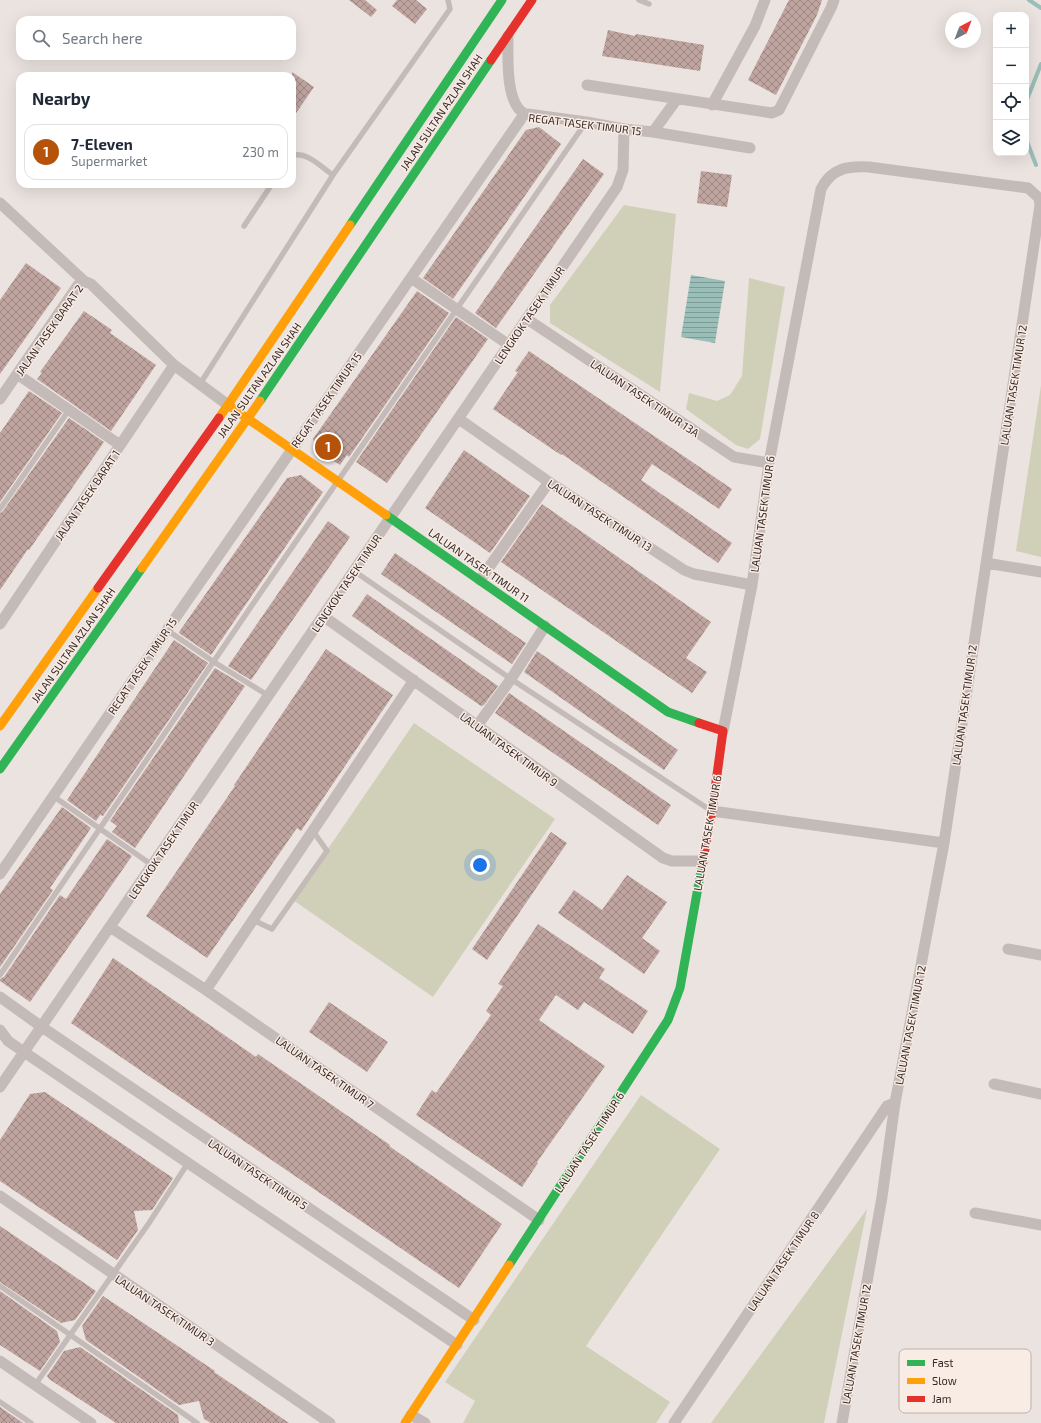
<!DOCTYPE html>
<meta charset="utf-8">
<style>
:root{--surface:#fff;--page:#f6f6f7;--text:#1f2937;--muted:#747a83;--line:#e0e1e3;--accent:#b45309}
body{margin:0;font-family:"Exo 2",sans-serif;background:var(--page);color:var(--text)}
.controls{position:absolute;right:12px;top:12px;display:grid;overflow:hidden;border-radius:8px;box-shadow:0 4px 16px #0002}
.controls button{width:36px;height:36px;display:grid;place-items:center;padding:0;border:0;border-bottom:1px solid var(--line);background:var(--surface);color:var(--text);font:20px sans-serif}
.compass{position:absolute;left:945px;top:12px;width:36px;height:36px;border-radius:50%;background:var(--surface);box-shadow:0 4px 16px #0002;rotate:42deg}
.you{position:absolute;left:480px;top:865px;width:14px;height:14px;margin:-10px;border:3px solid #fff;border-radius:50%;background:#1a73e8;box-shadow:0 0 0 6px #1a73e833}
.badge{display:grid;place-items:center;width:26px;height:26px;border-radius:50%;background:var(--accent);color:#fff;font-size:13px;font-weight:700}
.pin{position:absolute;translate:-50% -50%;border:2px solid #fff;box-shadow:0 1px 4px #0006}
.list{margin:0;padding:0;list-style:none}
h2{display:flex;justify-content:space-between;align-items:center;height:52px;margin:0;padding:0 16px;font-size:17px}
h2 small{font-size:13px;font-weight:400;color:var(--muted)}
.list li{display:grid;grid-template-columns:26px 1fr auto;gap:12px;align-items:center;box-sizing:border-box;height:56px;margin:0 8px 8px;padding:0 8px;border:1px solid var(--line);border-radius:12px}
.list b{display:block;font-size:15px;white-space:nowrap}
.list p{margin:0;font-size:13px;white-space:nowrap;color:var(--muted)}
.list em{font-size:13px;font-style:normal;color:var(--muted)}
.icon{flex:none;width:22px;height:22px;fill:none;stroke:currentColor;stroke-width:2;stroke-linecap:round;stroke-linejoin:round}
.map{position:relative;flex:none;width:1041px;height:1423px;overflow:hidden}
.search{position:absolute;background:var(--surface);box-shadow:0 4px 16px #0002;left:16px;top:16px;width:280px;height:44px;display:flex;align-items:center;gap:10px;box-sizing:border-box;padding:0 14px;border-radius:12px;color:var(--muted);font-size:15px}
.panel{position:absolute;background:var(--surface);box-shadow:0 4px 16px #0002;left:16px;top:72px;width:280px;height:116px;border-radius:12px}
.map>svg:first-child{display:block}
.green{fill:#d0d0b8}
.water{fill:url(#water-rules)}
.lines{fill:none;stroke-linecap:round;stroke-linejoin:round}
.stream{stroke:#9abeb8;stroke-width:4}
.building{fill:url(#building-cross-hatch)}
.lane{stroke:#c4bbb8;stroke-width:5.5}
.street{stroke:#c4bbb8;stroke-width:11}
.fast{stroke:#30b455;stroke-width:9}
.slow{stroke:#ff9f0a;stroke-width:9}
.jam{stroke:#e5322d;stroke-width:9}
.labels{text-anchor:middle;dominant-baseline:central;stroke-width:3;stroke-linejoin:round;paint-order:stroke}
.street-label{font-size:11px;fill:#352826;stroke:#f9ece5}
.key{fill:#f9ece5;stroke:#beb1ac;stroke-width:1}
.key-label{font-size:11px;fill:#352826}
</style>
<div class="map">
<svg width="1041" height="1423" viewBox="0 0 1041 1423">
<defs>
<pattern id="water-rules" width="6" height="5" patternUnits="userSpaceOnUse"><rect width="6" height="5" fill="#9abeb8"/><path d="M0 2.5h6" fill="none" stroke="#7e9a95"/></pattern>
<pattern id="building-cross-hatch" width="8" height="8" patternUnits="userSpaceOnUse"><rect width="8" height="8" fill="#bfa4a0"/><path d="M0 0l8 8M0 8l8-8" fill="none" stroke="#9c8682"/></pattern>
</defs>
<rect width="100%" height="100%" fill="#ebe3df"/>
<path class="green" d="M624,205L676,214L660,392L550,323V305Z
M749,278L785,287L760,439L748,449L736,445L686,409L689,393L717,401L730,395L742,376Z
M1041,385V557L1016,551Z
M414,723L555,819L433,997L293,900Z
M641,1095L720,1149L586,1346L670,1402L656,1423H463L475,1401L445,1382Z
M867,1209L824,1423H711Z"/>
<path class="water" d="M691,275L725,281L715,343L681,337Z"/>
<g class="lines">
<path class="stream" d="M1029,0L1041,8
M1026,102L1041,64
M1026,139L1036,165"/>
</g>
<path class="building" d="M349,0H365L377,10L371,17Z
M397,0H416L427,9L415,24L392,6Z
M789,0H822L817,15L776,95L748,80Z
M608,30L635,36L636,34L704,45L700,71L602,56Z
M292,72L314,87L292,119Z
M539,127L561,144L453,299L423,278L526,130Z
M583,159L604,174L496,328L475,313Z
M701,171L732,175L727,207L697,203Z
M26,263L61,288L0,374V300Z
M417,291L449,313L349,457L347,455L340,465L318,451L313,439Z
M84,311L112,330L110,333L156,365L111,431L37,379L42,373L40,372Z
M456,317L488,339L387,483L356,462Z
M529,351L732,489L719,509L652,464L641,480L732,543L718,563L562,454L561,455L493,409L518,372L515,371Z
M29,391L62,413L0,502V433Z
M69,418L104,442L29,550L28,549L0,590V513L3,511Z
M464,450L530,496L490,553L425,508Z
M301,475L323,492L211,655L179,633V632L287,478Z
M542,504L711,622L686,658L707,672L692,693L501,562Z
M328,521L350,537L251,680L228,666Z
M395,553L526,643L512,664L381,574Z
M367,594L498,686L484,705L481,706L352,616Z
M174,640L208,663L103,816L100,815L96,821L67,800Z
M326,649L393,695L301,831L297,828L207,958L146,916L235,786L234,785Z
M537,651L678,750L664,770L524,672Z
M215,668L245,686L135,848L112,832L117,826L110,821Z
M509,693L671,805L658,825L495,713Z
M62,807L91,828L50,888L53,890L0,967V894Z
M551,832L567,843L487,960L472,949Z
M107,839L132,856L30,1002L0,981V979L4,977L60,895L66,899Z
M627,875L667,902L642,938L660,951L644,974L558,913L574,890L602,910Z
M538,924L605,969L599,978L648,1011L633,1034L584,1002L578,1010L556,995L539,1020L605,1066L537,1162L538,1163L522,1187L416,1115L432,1090L436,1093L491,1015L486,1011L503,986L498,984Z
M113,958L256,1057L258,1054L390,1145L389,1146L502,1224L459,1288L71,1023Z
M329,1002L388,1042L367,1072L309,1032Z
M45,1092L173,1178L152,1210L134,1211L138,1230L117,1260L0,1181V1140L30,1094Z
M0,1226L96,1291L75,1320L61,1323L0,1282Z
M0,1291L57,1331L60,1342L40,1371L0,1345Z
M103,1296L215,1371L214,1372L289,1423H211L204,1419L199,1401L179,1405L86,1340L82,1326Z
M80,1347L178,1415L179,1423H116L49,1379L47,1376L64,1351Z
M0,1407L23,1423H0Z"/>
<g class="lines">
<path class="lane" d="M639,0L649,4
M292,156C306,150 322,168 333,175
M244,226L272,184
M200,384L333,175L450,9L448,0
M0,509L69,410
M354,571L511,679L710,810
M167,630L214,662L269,696
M53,796L152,865
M253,920L272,929L327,851L313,831
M0,975L259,595L586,122
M0,1286L197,1423
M35,1385L149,1223L188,1163
M0,1402L31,1423"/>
<path class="street" d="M508,36C508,56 505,104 525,114
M587,85L772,113L779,110L831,8L834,0
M712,105L755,26L765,0
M653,132L677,99
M0,203L84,281L91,284L174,365L228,405
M411,278L509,345
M527,319L734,457L769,463
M17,374L120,445
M0,399L78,285L84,281
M459,419L549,482L684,570L694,574L752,585
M986,563L1041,572
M480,580L549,482
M323,616L663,858L672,861H703
M0,624L174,365
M477,726L511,679L545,626
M723,731L752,585L769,463L821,189C832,168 847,166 869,167L1028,188L1039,198L1040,205L944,843L895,1103L882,1197L842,1423
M712,811L944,843
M0,874L167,630L523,116L528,114L586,122L624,129L653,132L750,148
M110,927L206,990L539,1220
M1008,949L1041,955
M206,990L414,680
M0,997L42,1027L474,1320
M0,1030L8,1041L24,1052L457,1345
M994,1084L1041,1094
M0,1087L617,187L623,170L624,129
M0,1196L330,1423
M975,1213L1041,1225
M0,1361L91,1423
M411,1415L425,1423
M674,1423L887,1106L895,1103"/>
<path class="fast" d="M350,225L502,0
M260,401L491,60
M386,515L668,712L699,723
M0,769L142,568
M509,1265L668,1020L680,988L702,865"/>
<path class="slow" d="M228,405L386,515
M219,418L350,225
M142,568L260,401
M0,726L98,588
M405,1423L509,1265"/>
<path class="jam" d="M491,60L532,0
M98,588L219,418
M699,723L723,731L712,811L702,865"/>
</g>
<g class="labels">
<g class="street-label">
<text transform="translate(441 112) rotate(-56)">JALAN SULTAN AZLAN SHAH</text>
<text transform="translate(585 124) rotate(7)">REGAT TASEK TIMUR 15</text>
<text transform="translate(529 315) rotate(-56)">LENGKOK TASEK TIMUR</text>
<text transform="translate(49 330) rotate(-55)">JALAN TASEK BARAT 2</text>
<text transform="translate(259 380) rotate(-55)">JALAN SULTAN AZLAN SHAH</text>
<text transform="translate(1013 385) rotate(-81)">LALUAN TASEK TIMUR 12</text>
<text transform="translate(645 398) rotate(34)">LALUAN TASEK TIMUR 13A</text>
<text transform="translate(326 400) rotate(-55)">REGAT TASEK TIMUR 15</text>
<text transform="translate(87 495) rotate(-56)">JALAN TASEK BARAT 1</text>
<text transform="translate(762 514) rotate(-82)">LALUAN TASEK TIMUR 6</text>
<text transform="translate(600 515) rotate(33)">LALUAN TASEK TIMUR 13</text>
<text transform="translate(479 565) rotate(35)">LALUAN TASEK TIMUR 11</text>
<text transform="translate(346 583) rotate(-56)">LENGKOK TASEK TIMUR</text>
<text transform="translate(73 645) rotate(-55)">JALAN SULTAN AZLAN SHAH</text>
<text transform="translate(142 666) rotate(-56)">REGAT TASEK TIMUR 15</text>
<text transform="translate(964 705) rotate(-82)">LALUAN TASEK TIMUR 12</text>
<text transform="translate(509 749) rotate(36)">LALUAN TASEK TIMUR 9</text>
<text transform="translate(707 833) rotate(-80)">LALUAN TASEK TIMUR 6</text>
<text transform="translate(163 850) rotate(-56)">LENGKOK TASEK TIMUR</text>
<text transform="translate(910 1025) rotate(-79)">LALUAN TASEK TIMUR 12</text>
<text transform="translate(325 1072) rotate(35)">LALUAN TASEK TIMUR 7</text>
<text transform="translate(589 1142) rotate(-57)">LALUAN TASEK TIMUR 6</text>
<text transform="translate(258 1174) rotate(34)">LALUAN TASEK TIMUR 5</text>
<text transform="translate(783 1261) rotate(-56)">LALUAN TASEK TIMUR 8</text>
<text transform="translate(165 1310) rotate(34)">LALUAN TASEK TIMUR 3</text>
<text transform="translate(856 1344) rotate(-80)">LALUAN TASEK TIMUR 12</text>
</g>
</g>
<rect x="899" y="1349" width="132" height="64" rx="6" class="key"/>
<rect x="907" y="1360" width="18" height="6" fill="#30b455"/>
<rect x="907" y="1378" width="18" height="6" fill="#ff9f0a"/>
<rect x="907" y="1396" width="18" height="6" fill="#e5322d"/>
<g class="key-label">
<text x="932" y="1367">Fast</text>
<text x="932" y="1385">Slow</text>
<text x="932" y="1403">Jam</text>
</g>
</svg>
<div class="controls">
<button>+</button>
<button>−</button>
<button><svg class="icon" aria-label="locate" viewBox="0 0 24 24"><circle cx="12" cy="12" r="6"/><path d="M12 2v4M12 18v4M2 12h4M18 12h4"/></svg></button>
<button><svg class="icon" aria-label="layers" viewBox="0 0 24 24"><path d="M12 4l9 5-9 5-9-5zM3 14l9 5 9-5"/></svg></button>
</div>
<svg class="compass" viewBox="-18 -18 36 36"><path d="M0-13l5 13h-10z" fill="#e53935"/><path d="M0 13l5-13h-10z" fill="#747a83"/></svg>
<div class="you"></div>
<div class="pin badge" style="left:328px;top:447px">1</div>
<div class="search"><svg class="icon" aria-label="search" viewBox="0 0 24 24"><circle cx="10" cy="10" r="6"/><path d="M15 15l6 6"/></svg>Search here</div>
<section class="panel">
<h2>Nearby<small></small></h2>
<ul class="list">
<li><span class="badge">1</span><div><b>7-Eleven</b><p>Supermarket</p></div><em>230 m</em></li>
</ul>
</section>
</div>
